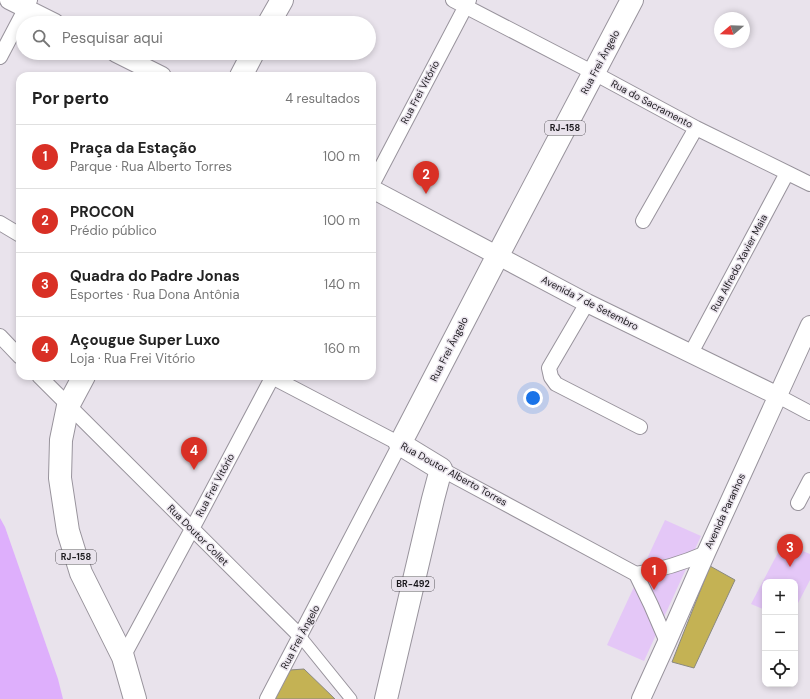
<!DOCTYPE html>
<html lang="pt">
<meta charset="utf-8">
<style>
:root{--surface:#fff;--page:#f6f6f6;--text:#222;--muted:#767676;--line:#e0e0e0;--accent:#d93025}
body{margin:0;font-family:"DM Sans",sans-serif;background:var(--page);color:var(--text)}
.controls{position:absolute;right:12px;bottom:12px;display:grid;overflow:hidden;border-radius:8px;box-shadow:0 2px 6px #0003}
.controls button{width:36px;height:36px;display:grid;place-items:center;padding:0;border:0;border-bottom:1px solid var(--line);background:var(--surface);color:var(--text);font:20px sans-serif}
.compass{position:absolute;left:714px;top:12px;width:36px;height:36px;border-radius:50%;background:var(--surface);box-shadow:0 2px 6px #0003;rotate:251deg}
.you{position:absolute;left:533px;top:398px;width:14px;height:14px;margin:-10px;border:3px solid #fff;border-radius:50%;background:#1a73e8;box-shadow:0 0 0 6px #1a73e833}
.badge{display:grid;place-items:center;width:26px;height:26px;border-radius:50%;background:var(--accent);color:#fff;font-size:13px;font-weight:700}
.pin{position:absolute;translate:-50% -33px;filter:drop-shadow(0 1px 2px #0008)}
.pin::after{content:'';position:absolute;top:21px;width:14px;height:12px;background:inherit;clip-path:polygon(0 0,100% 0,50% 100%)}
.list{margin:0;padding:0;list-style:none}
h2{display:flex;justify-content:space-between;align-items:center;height:52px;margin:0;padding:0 16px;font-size:17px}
h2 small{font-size:13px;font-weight:400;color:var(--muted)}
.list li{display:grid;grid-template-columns:26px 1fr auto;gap:12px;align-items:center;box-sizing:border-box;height:64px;padding:0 16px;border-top:1px solid var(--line)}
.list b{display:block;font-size:15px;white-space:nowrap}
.list p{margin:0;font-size:13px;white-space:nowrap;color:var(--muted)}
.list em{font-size:13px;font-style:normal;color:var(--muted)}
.icon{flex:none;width:22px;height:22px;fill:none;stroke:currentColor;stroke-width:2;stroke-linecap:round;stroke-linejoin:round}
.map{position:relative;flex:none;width:810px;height:699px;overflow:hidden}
.search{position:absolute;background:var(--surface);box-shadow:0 2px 6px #0003;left:16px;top:16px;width:360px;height:44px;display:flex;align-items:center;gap:10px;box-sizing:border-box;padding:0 14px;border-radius:22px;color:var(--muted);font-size:15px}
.panel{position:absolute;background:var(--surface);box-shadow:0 2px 6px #0003;left:16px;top:72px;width:360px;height:308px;border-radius:12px}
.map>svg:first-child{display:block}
.green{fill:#e4c7f7}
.water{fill:#deaffc}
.building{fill:#c4b254;stroke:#8a8980}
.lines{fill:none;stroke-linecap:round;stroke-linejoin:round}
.pedestrian-casing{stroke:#98939c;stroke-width:13}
.minor-casing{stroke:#98939c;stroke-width:16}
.tertiary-casing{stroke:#98939c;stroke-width:20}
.primary-casing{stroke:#98939c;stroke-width:24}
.pedestrian{stroke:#fff;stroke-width:11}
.minor{stroke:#fff;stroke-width:14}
.tertiary{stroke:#fff;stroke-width:18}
.primary{stroke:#fff;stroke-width:22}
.labels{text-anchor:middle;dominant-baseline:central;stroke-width:3;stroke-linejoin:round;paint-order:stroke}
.shield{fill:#e9e3ec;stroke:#59565b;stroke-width:1}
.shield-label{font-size:9px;font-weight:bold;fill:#1b191d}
.street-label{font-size:10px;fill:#1b191d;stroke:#e9e3ec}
</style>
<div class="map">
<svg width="810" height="699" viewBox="0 0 810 699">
<rect width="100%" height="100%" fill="#e9e3ec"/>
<path class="green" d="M665,520L701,536L644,661L607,645Z
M783,543L810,554V580L795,609V582H765V610L751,604Z"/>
<path class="water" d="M0,518L5,527L58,679L63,699H0Z"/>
<path class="building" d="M710,566L735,580L694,668L672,662Z
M304,669L335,699H275L290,670Z"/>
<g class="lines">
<g class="pedestrian-casing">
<path id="pedestrian" d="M300,636L351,699"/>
</g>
<g class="minor-casing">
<path id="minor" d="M453,0L594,73L696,128L810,184
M0,57L30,0
M372,185L469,0
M643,221L696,128
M0,223L20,235
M587,303L549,368L551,377L556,384L640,427
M0,336L20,357
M691,353L787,173
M39,376L300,636
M778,396L810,413
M441,469L636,574
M798,503L810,480
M636,574L651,605L667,642
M636,574C660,570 683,563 706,553
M123,657L192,529L273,376
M267,699L400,444L270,376"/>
</g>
<g class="tertiary-casing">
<path id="tertiary" d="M9,0L55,23
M116,53L162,76
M372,189L587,303L778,396
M641,699L667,642L706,553L810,325"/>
</g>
<g class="primary-casing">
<path id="primary" d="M269,23L282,0
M241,76L253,53
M84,376L68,406L61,440L60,478L68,531L81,573L123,657L135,699
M386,699L433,499L441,469L400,444L498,255L632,0"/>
</g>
<use href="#pedestrian" class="pedestrian"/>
<use href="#minor" class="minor"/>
<use href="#tertiary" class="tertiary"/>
<use href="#primary" class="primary"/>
</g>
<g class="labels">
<g class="shield">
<rect x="545" y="121" width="40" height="14" rx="3"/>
<rect x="56" y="550" width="40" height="14" rx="3"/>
<rect x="392" y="577" width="42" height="14" rx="3"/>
</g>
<g class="shield-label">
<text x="565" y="128">RJ-158</text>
<text x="76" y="557">RJ-158</text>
<text x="413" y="584">BR-492</text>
</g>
<g class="street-label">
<text transform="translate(600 62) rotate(-62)">Rua Frei Ângelo</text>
<text transform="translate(420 92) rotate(-62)">Rua Frei Vitório</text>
<text transform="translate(652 104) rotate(28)">Rua do Sacramento</text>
<text transform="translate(739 263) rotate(-62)">Rua Alfredo Xavier Maia</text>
<text transform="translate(590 303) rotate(27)">Avenida 7 de Setembro</text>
<text transform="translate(449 349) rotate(-63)">Rua Frei Ângelo</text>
<text transform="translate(454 474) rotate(29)">Rua Doutor Alberto Torres</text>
<text transform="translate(215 485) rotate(-62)">Rua Frei Vitório</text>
<text transform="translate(725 511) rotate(-65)">Avenida Paranhos</text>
<text transform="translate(198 535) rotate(45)">Rua Doutor Collet</text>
<text transform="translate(300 637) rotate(-62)">Rua Frei Ângelo</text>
</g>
</g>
</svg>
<div class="controls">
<button>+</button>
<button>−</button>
<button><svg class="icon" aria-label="locate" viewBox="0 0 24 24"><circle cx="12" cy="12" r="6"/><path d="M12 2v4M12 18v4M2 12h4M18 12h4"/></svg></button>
</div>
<svg class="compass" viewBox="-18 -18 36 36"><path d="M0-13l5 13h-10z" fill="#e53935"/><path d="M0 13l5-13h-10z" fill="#767676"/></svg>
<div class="you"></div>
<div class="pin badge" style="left:654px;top:590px">1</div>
<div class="pin badge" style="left:426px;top:194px">2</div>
<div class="pin badge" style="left:790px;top:567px">3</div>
<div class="pin badge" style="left:194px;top:470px">4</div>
<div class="search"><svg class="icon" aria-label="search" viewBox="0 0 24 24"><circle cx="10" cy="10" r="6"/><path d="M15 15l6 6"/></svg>Pesquisar aqui</div>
<section class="panel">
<h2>Por perto<small>4 resultados</small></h2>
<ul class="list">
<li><span class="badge">1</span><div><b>Praça da Estação</b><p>Parque · Rua Alberto Torres</p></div><em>100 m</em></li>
<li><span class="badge">2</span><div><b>PROCON</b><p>Prédio público</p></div><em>100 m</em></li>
<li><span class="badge">3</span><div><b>Quadra do Padre Jonas</b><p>Esportes · Rua Dona Antônia</p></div><em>140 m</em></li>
<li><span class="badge">4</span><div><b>Açougue Super Luxo</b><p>Loja · Rua Frei Vitório</p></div><em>160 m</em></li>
</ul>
</section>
</div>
